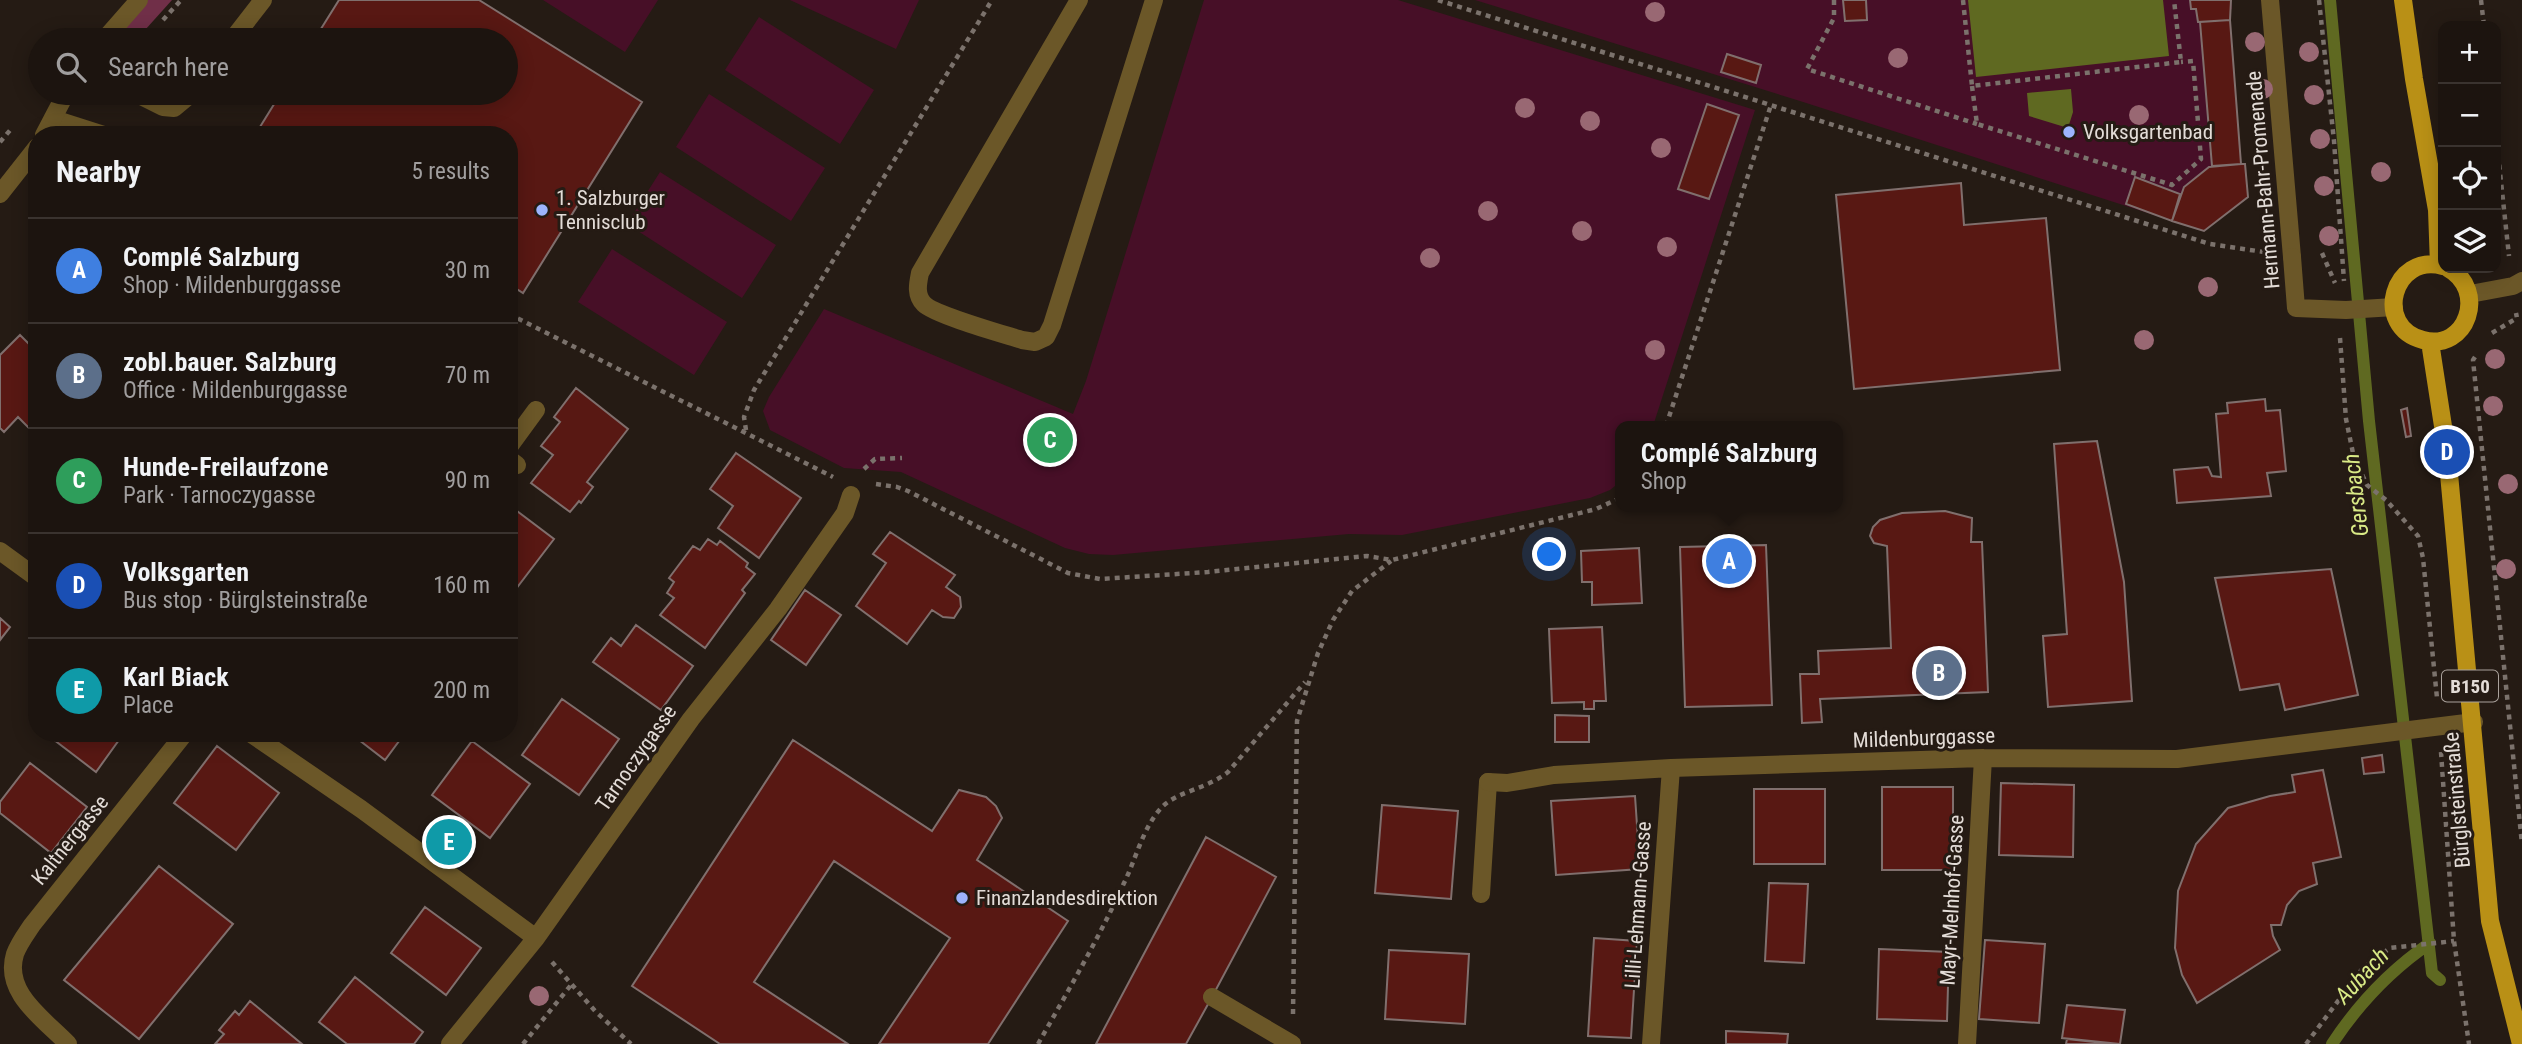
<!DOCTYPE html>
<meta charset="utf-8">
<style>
:root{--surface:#1c140f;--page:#29211d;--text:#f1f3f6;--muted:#a09e9e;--line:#3a332f;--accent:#9cb4fd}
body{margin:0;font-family:"Roboto Condensed",sans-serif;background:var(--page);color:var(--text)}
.controls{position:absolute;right:21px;top:21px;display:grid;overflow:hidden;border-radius:14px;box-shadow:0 4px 18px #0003}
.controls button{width:63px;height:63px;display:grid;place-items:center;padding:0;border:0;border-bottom:2px solid var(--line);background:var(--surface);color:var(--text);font:35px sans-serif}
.you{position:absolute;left:1550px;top:555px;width:24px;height:24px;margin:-18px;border:5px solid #fff;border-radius:50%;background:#1a73e8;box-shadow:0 0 0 10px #1a73e833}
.badge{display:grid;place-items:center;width:46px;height:46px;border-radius:50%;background:var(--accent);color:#fff;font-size:23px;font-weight:700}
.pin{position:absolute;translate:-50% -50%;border:4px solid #fff;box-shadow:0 2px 7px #0006}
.popup{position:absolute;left:1615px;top:421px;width:228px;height:91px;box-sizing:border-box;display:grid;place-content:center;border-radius:14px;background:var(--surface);filter:drop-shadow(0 2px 5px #0005);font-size:23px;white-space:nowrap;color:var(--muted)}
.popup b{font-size:26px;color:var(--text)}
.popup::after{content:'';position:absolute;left:50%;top:100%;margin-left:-14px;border:14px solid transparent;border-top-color:var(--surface)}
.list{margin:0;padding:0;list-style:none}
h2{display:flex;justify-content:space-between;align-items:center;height:91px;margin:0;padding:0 28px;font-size:30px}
h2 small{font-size:23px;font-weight:400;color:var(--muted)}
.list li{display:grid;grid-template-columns:46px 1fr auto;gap:21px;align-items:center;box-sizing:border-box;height:105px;padding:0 28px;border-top:2px solid var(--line)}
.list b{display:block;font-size:26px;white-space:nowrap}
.list p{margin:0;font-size:23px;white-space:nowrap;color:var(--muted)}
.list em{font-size:23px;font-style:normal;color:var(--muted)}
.icon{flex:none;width:38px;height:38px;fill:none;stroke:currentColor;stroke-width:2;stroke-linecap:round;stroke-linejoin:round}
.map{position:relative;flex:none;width:2522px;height:1044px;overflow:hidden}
.search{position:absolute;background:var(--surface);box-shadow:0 4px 18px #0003;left:28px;top:28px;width:490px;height:77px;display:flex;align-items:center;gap:18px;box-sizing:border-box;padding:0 24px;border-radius:38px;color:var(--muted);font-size:26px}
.panel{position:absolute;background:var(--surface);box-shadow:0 4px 18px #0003;left:28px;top:126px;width:490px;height:616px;border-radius:28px}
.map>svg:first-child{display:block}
.green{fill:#470f27}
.forest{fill:#702f48}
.water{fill:#5f6921}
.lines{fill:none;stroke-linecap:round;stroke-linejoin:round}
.stream{stroke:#5f6921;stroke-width:12}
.building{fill:#581813;stroke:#806f6d;stroke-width:2}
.path{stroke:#7b726c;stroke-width:4.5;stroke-dasharray:5 5;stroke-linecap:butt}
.service{stroke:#6b5728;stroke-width:18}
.minor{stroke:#6b5728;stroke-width:18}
.primary{stroke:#b99016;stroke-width:18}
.tree{fill:#996873}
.poi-dot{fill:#9cb4fd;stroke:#251b14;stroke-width:2.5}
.labels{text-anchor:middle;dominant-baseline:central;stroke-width:6;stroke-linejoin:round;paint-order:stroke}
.shield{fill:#251b14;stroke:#aaa29c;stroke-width:2}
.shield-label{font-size:19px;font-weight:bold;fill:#e3dcd7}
.poi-label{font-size:21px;fill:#e3dcd7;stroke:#251b14;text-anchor:start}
.street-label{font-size:21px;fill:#e3dcd7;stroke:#251b14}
.water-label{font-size:23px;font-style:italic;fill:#d9ea86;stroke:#251b14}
</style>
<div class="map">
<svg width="2522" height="1044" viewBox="0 0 2522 1044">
<rect width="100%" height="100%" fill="#251b14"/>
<path class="green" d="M543,0H658L625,52Z
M790,0H919L896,49Z
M1204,0H1398L1755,110L1653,426H1620V482L1610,490L1590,498L1402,535L1349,534L1113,555L1089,554L1065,548L901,472L844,468L770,430L763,411L769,397L824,309L1073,414L1086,381Z
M1475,0H2231L2232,9L2229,10L2241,163L2245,164L2248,197L2204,231L1800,101Z
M759,17L874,90L840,144L725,70Z
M709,94L825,168L791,221L676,147Z
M660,172L776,245L742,298L627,224Z
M612,249L727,322L694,375L578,302Z"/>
<path class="forest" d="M148,0H172L136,40H112Z"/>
<path class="water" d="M1968,0H2163L2169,56L1976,77Z
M2071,89L2073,112L2068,128L2029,116L2027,93Z"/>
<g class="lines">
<path class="stream" d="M2330,0L2369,421L2432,973L2440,980
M2332,1044C2359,1003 2389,971 2430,943"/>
</g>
<path class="building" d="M339,0H479L642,102L523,293L509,284V135H255L281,93H506V40H314Z
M1843,0H1866L1867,20L1845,21Z
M2190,0H2231L2230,20L2198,22L2196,9H2191Z
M2230,20L2241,164L2212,166L2200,22Z
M1727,54L1761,65L1756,83L1721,72Z
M1707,104L1739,115L1709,199L1678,189Z
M2241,164H2245L2248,197L2204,231L2172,221L2184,187L2209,167Z
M2135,177L2180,194L2172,221L2126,204Z
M1961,183L1964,225L2046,218L2060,370L1854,389L1836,195Z
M20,335L37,352V436L18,417L4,432L0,428V355Z
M576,388L628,429L587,482L593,487L581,503L579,501L570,512L531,483L553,455L541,446L560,422L554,417Z
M2265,399L2266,411L2280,410L2286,471L2267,473L2271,496L2177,503L2174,470L2208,467L2212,476L2221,477L2216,414L2228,413L2227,403Z
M2407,408L2411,436L2406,437L2401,410Z
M2097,441L2124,582L2132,701L2048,707L2043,636L2067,634L2054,444Z
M736,453L801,498L759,558L718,528L733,506L710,489Z
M509,505L554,539L509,598Z
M1945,511L1972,518L1971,542H1982L1988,692L1820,699L1822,722L1802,723L1800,674H1819L1818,651L1891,648L1887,546L1874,543L1870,536L1873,527L1880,520L1902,513Z
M890,532L955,575L946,587L960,597L961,607L954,618L943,617L932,610L907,644L856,606L886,563L873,554Z
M708,539L717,545L720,541L748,563L746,567L755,574L742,590L745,593L705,648L660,615L674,598L667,593L674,582L669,578L693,546L700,550Z
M1766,545L1772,705L1685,707L1680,547Z
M1639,548L1642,603L1592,605V582H1582L1581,551Z
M2331,569L2358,695L2285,710L2279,684L2240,690L2215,578Z
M805,590L841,615L806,665L771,640Z
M0,618L10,627L0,640Z
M636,625L693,666L661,710L593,662L611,638L621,646Z
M1602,627L1606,701H1594V709H1584V702L1552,703L1549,629Z
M562,699L619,739L579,795L522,755Z
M1555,715L1589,716V742H1555Z
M45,733H124L96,772Z
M350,733H405L385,760Z
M793,740L932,831L959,790L986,797L996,806L1002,818L977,860L1068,921L988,1044H879L950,938L834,861L754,982L848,1044H720L632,986Z
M472,741L530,784L490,838L432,795Z
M217,746L279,793L236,850L174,803Z
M2382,755L2384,772L2364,774L2362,758Z
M30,763L87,807L51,853L0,813V802Z
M2323,770L2341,857L2313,863L2317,884L2299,891L2287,905L2281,925H2271L2273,936L2280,950L2197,1003L2182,975L2175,948L2178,891L2196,844L2228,808L2270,796L2295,792L2292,775Z
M2001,783L2074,785L2073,857L1999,855Z
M1882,787H1953V870H1882Z
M1754,789H1825V864H1754Z
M1635,796L1640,869L1556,875L1551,801Z
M1382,805L1458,811L1451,899L1375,893Z
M1206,837L1276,877L1212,997L1186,1044H1096Z
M159,866L233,924L139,1039L64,980Z
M1769,883L1808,884L1804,963L1765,961Z
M425,907L481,948L446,995L391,953Z
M1594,938L1637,941L1631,1038L1588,1036Z
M1985,940L2045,944L2039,1023L1979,1019Z
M1879,949L1949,952L1947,1021L1877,1019Z
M1389,950L1469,954L1465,1024L1385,1019Z
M355,977L423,1032L414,1044H347L319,1022Z
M250,1001L302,1044H215L224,1034L219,1030L235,1011L239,1015Z
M2067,1005L2125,1010L2120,1044L2062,1038Z
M1726,1031L1788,1034L1787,1044H1726Z
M2067,1039L2113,1044H2066Z"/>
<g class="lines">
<path class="path" d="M1438,0L2210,244L2264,252
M1834,0V18L1807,69L1977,124
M1963,0L1972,86L2181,62L2174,0
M2319,0L2334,141L2344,281
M2481,0L2484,26
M163,20L181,0
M1972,86L1977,124L2172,185L2201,159L2193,61L2181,62
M2496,135L2509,256
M0,142L12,128
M2322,253L2335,283
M509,314L833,477
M2492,333L2517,318L2516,313
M2340,338L2346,419L2354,458L2367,485L2386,500L2418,536L2423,558L2437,698
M2475,357L2473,360L2522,844
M1666,426L1771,105
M746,430L744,417L754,390L992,0
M864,469L875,459L902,458
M876,484L897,487L908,491L1068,573L1100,579L1208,572L1367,556L1392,560L1596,509L1620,498
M2441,752L2454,941L2469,1044
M552,962L595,1011L631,1044
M1293,1014L1297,721L1318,653L1333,620L1352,591L1391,561
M523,1044L571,985
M1038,1044C1068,991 1099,938 1124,883C1136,859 1143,827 1162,807C1178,791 1207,789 1228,772L1305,682
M2306,1044L2362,969L2390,948L2454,941"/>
<path class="service" d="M1079,0L920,273C918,283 915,295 924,304C935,315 1003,334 1022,340L1035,342L1046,337L1052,325L1154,0
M2270,0L2292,257
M232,40L263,0
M135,93L163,107L174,108L192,93
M54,119L104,135
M509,447L536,410
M509,459L517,465
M1481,894L1488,782
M1212,997L1292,1044"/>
<path class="minor" d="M104,40L139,0
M44,135L66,93
M0,194L37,147
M2292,257L2296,308L2346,310L2394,307
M2470,294L2513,286L2522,281
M0,551L37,578
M250,733L361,809L536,938
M1488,782L1507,783L1554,775L1671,768L1983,758L2177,759L2474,722
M68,1044C44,1019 3,993 15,954C19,943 26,934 32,925L185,733
M450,1044L536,938L691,719L778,609L845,513L851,495
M1651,1044L1671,768
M1967,1044L1983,758"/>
<path class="primary" d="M2403,0L2414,79L2437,210L2439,265
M2443,266C2393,252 2372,327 2423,340C2467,352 2488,290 2448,268
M2430,342L2447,452L2490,921L2521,1044"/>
</g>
<g class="tree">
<circle cx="1655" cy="12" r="10"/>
<circle cx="2255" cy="42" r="10"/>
<circle cx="2309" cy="52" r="10"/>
<circle cx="1898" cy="58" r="10"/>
<circle cx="2263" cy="89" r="10"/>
<circle cx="2314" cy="95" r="10"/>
<circle cx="1525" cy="108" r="10"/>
<circle cx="2139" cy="115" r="10"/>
<circle cx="1590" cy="121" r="10"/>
<circle cx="2320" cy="139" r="10"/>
<circle cx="1661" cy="148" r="10"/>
<circle cx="2381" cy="172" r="10"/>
<circle cx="2324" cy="186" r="10"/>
<circle cx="1488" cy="211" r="10"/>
<circle cx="1582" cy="231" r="10"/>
<circle cx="2329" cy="236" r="10"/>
<circle cx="1667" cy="247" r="10"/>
<circle cx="1430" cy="258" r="10"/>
<circle cx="2208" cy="287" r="10"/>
<circle cx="2144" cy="340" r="10"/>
<circle cx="1655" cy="350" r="10"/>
<circle cx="2495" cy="359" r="10"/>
<circle cx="2493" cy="406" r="10"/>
<circle cx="2508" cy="484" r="10"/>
<circle cx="2506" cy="569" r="10"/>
<circle cx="539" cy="996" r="10"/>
</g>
<g class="poi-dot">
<circle cx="2069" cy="132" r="7"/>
<circle cx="542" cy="210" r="7"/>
<circle cx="962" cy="898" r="7"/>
</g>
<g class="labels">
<rect class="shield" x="2442" y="670.5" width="56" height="31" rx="5"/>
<g class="shield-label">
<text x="2470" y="686">B150</text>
</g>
<g class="poi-label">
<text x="2083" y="132">Volksgartenbad</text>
<text x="556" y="198">1. Salzburger<tspan x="556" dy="24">Tennisclub</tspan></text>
<text x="976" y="898">Finanzlandesdirektion</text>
</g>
<g class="street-label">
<text transform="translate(2263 180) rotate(-95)">Hermann-Bahr-Promenade</text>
<text transform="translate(1924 738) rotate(-2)">Mildenburggasse</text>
<text transform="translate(636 758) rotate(-55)">Tarnoczygasse</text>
<text transform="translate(2457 800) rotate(-95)">Bürglsteinstraße</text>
<text transform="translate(70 840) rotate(-51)">Kaltnergasse</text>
<text transform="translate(1952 900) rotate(-87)">Mayr-Melnhof-Gasse</text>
<text transform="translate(1638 905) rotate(-86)">Lilli-Lehmann-Gasse</text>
</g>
<g class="water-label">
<text transform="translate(2356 495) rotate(-97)">Gersbach</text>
<text transform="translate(2362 976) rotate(-47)">Aubach</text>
</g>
</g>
</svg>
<div class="controls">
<button>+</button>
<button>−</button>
<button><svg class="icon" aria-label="locate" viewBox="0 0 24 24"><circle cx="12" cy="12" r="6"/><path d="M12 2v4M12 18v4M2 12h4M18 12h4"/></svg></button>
<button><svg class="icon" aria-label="layers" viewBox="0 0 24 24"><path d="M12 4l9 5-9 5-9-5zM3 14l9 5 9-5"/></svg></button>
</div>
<div class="you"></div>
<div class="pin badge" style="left:1729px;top:561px;background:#3f7fe0">A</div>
<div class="popup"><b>Complé Salzburg</b>Shop</div>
<div class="pin badge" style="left:1939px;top:673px;background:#5c6f8a">B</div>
<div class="pin badge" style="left:1050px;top:440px;background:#2e9e5b">C</div>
<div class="pin badge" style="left:2447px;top:452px;background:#1a4fb4">D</div>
<div class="pin badge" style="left:449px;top:842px;background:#0f9aa8">E</div>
<div class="search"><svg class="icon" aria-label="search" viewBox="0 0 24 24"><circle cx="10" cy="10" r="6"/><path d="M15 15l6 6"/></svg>Search here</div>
<section class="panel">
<h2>Nearby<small>5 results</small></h2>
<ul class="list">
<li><span class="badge" style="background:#3f7fe0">A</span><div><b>Complé Salzburg</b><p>Shop · Mildenburggasse</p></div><em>30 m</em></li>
<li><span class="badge" style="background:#5c6f8a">B</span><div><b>zobl.bauer. Salzburg</b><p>Office · Mildenburggasse</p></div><em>70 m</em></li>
<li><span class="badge" style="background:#2e9e5b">C</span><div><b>Hunde-Freilaufzone</b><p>Park · Tarnoczygasse</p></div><em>90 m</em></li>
<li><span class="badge" style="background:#1a4fb4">D</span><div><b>Volksgarten</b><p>Bus stop · Bürglsteinstraße</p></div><em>160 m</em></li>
<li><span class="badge" style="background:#0f9aa8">E</span><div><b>Karl Biack</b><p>Place</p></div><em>200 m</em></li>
</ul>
</section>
</div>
